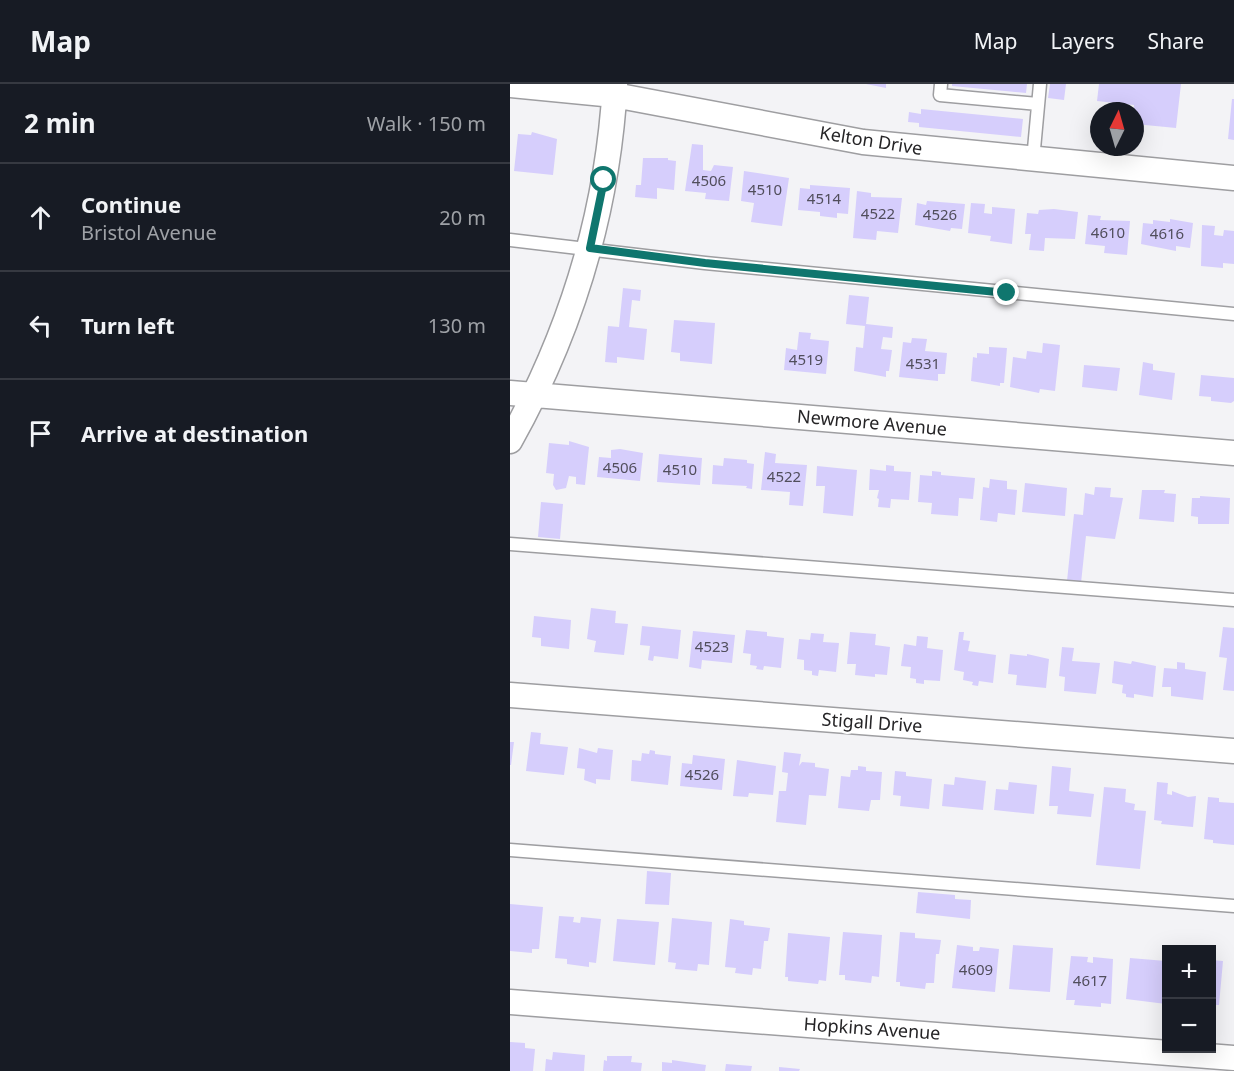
<!DOCTYPE html>
<html lang="en">
<head>
<meta charset="utf-8">
<style>
	body { margin:0; font-family:"Noto Sans",sans-serif; background:#20242c; color:#f1f3f6 }
	.controls { position:absolute; right:18px; bottom:18px; display:grid; overflow:hidden; border-radius:0px; box-shadow:0 6px 24px #0002 }
	.controls button { width:54px; height:54px; display:grid; place-items:center; padding:0; border:0; border-bottom:2px solid #363941; background:#171b24; color:#f1f3f6; font:30px sans-serif }
	.compass { position:absolute; left:580px; top:18px; width:54px; height:54px; border-radius:50%; background:#171b24; box-shadow:0 6px 24px #0002; rotate:5deg }
	.stop { position:absolute; width:18px; height:18px; margin:-14px; border:4px solid #0f766e; border-radius:50%; background:#fff }
	.stop.end { background:#0f766e; border-color:#fff; box-shadow:0 2px 6px #0008 }
	.list { margin:0; padding:0; list-style:none }
	h2 { display:flex; justify-content:space-between; align-items:center; height:78px; margin:0; padding:0 24px; font-size:26px }
	h2 small { font-size:20px; font-weight:400; color:#9ea1a6 }
	.list li { display:grid; grid-template-columns:39px 1fr auto; gap:18px; align-items:center; box-sizing:border-box; height:108px; padding:0 24px; border-top:2px solid #363941 }
	.list b { display:block; font-size:22px; white-space:nowrap }
	.list p { margin:0; font-size:20px; white-space:nowrap; color:#9ea1a6 }
	.list em { font-size:20px; font-style:normal; color:#9ea1a6 }
	.icon { flex:none; width:33px; height:33px; fill:none; stroke:currentColor; stroke-width:2; stroke-linecap:round; stroke-linejoin:round }
	.map { position:relative; flex:none; width:724px; height:987px; overflow:hidden }
	header { display:flex; align-items:center; gap:36px; box-sizing:border-box; height:84px; padding:0 30px; background:#171b24; border-bottom:2px solid #363941 }
	header strong { font-size:28px }
	nav { display:flex; gap:33px; margin-inline-start:auto; font-size:21px }
	main { display:flex }
	aside { flex:1; background:#171b24 }
	.map>svg:first-child { display:block }
	.building { fill:#d6cefc }
	.lines { fill:none; stroke-linecap:round; stroke-linejoin:round }
	.service-casing { stroke:#9e9ea1; stroke-width:15 }
	.minor-casing { stroke:#9e9ea1; stroke-width:27 }
	.service { stroke:#fff; stroke-width:12 }
	.minor { stroke:#fff; stroke-width:24 }
	.route { stroke:#0f766e; stroke-width:8 }
	.labels { text-anchor:middle; stroke-width:4.5; stroke-linejoin:round; paint-order:stroke }
	.number-label { font-size:15px; fill:#514e5c }
	.street-label { font-size:18px; fill:#252426; stroke:#fff }
</style>
</head>
<body>
<header>
<strong>Map</strong>
<nav><a>Map</a><a>Layers</a><a>Share</a></nav>
</header>
<main>
<aside>
<h2>2 min<small>Walk · 150 m</small></h2>
<ul class="list">
<li><svg class="icon" aria-label="ahead" viewBox="0 0 24 24"><path d="M12 20V5M6 11l6-6 6 6"/></svg><div><b>Continue</b><p>Bristol Avenue</p></div><em>20 m</em></li>
<li><svg class="icon" aria-label="left" viewBox="0 0 24 24"><path d="M17 20v-9H6M10 6l-5 5 5 5"/></svg><div><b>Turn left</b></div><em>130 m</em></li>
<li><svg class="icon" aria-label="arrive" viewBox="0 0 24 24"><path d="M6 21V4h12l-3 4 3 4H6"/></svg><div><b>Arrive at destination</b></div></li>
</ul>
</aside>
<div class="map">
<svg width="724" height="987" viewBox="0 0 724 987">
	<rect width="100%" height="100%" fill="#f3f3f6"/>
	<path class="building" d="M 356,0 L 376,0 L 376,4 Z
		M 442,0 L 517,0 L 516,9 L 442,2 Z
		M 540,0 L 556,0 L 554,16 L 538,14 Z
		M 589,0 L 671,0 L 666,44 L 625,40 L 624,21 L 587,17 Z
		M 722,15 L 724,15 L 724,56 L 718,55 Z
		M 411,25 L 513,35 L 511,53 L 409,43 L 409,39 L 398,38 L 399,28 L 411,30 Z
		M 22,48 L 47,55 L 43,91 L 4,87 L 8,50 L 21,51 Z
		M 182,60 L 193,61 L 193,86 L 201,87 L 204,81 L 223,83 L 219,117 L 195,115 L 196,109 L 175,107 Z
		M 133,74 L 158,74 L 158,76 L 166,77 L 164,106 L 147,104 L 147,115 L 125,113 L 126,101 L 131,101 Z
		M 234,87 L 279,94 L 272,142 L 241,138 L 244,119 L 231,117 Z
		M 300,101 L 340,104 L 338,130 L 327,129 L 327,134 L 310,132 L 310,128 L 288,126 L 290,104 L 300,105 Z
		M 347,107 L 361,109 L 361,113 L 392,114 L 388,149 L 367,147 L 366,156 L 343,154 Z
		M 417,117 L 455,120 L 452,145 L 441,144 L 440,147 L 405,141 L 407,119 L 416,121 Z
		M 461,119 L 475,120 L 474,129 L 482,130 L 482,123 L 505,125 L 502,160 L 480,157 L 481,152 L 458,149 Z
		M 544,125 L 568,128 L 565,155 L 535,154 L 534,167 L 519,166 L 521,150 L 515,150 L 517,129 L 528,130 L 529,126 Z
		M 578,131 L 591,132 L 590,136 L 620,137 L 617,171 L 594,169 L 595,162 L 575,160 Z
		M 660,135 L 683,139 L 680,164 L 666,162 L 666,167 L 631,160 L 633,139 L 643,140 L 643,136 L 660,138 Z
		M 692,141 L 705,142 L 704,151 L 713,152 L 714,146 L 724,147 L 724,180 L 713,179 L 713,184 L 691,182 Z
		M 113,204 L 131,206 L 130,217 L 122,216 L 119,243 L 137,245 L 134,276 L 107,273 L 107,279 L 95,278 L 98,242 L 109,243 Z
		M 339,211 L 359,213 L 356,240 L 383,243 L 382,254 L 373,253 L 371,265 L 382,266 L 379,287 L 376,287 L 376,293 L 344,287 L 346,263 L 353,264 L 355,242 L 336,240 Z
		M 164,236 L 205,239 L 202,280 L 170,277 L 170,269 L 161,268 Z
		M 289,248 L 301,249 L 300,255 L 319,257 L 316,290 L 274,286 L 276,264 L 287,266 Z
		M 402,254 L 417,255 L 415,267 L 437,269 L 435,290 L 428,290 L 428,297 L 389,293 L 393,258 L 401,259 Z
		M 533,259 L 550,261 L 545,307 L 530,305 L 529,309 L 500,303 L 503,273 L 516,275 L 517,267 L 532,269 Z
		M 479,263 L 497,264 L 494,299 L 490,299 L 490,302 L 461,297 L 463,273 L 467,274 L 467,269 L 479,270 Z
		M 633,278 L 643,280 L 643,286 L 665,289 L 662,316 L 629,311 Z
		M 574,281 L 610,284 L 607,307 L 572,303 Z
		M 691,291 L 724,294 L 724,317 L 721,319 L 701,317 L 701,313 L 689,312 Z
		M 59,357 L 79,363 L 75,401 L 66,400 L 66,393 L 59,392 L 56,404 L 46,406 L 43,401 L 44,390 L 36,389 L 39,359 L 59,361 Z
		M 110,365 L 133,369 L 130,397 L 87,393 L 89,373 L 101,374 L 101,366 Z
		M 255,368 L 266,370 L 265,379 L 297,381 L 293,422 L 279,421 L 280,408 L 251,406 Z
		M 149,370 L 192,374 L 190,401 L 147,398 Z
		M 214,374 L 237,376 L 237,379 L 244,380 L 242,405 L 236,404 L 237,402 L 202,400 L 203,381 L 213,382 Z
		M 376,381 L 384,382 L 384,387 L 401,388 L 399,416 L 381,415 L 380,424 L 368,423 L 369,415 L 367,414 L 369,406 L 359,406 L 360,385 L 376,387 Z
		M 307,382 L 347,386 L 343,432 L 313,429 L 315,402 L 306,402 Z
		M 422,387 L 431,388 L 431,391 L 465,394 L 463,415 L 449,414 L 448,432 L 421,430 L 422,419 L 408,418 L 410,391 L 422,392 Z
		M 480,395 L 497,397 L 497,405 L 507,406 L 505,431 L 488,429 L 487,438 L 470,436 L 473,403 L 479,404 Z
		M 515,399 L 557,404 L 555,432 L 512,428 Z
		M 585,403 L 601,404 L 600,413 L 613,414 L 605,455 L 576,452 L 571,499 L 557,497 L 564,430 L 573,431 L 575,409 L 584,411 Z
		M 632,406 L 655,406 L 654,409 L 666,410 L 664,438 L 629,435 Z
		M 690,412 L 720,414 L 719,440 L 688,440 L 688,433 L 681,432 L 682,414 L 690,414 Z
		M 31,418 L 53,420 L 50,455 L 28,453 Z
		M 81,524 L 106,527 L 105,539 L 118,540 L 114,571 L 84,568 L 86,557 L 77,555 Z
		M 24,532 L 61,536 L 59,565 L 31,562 L 31,554 L 22,553 Z
		M 132,542 L 171,546 L 168,575 L 144,572 L 143,577 L 138,576 L 140,562 L 130,561 Z
		M 713,543 L 724,544 L 724,607 L 713,606 L 717,574 L 709,573 Z
		M 236,546 L 257,548 L 257,552 L 274,554 L 271,584 L 254,582 L 253,586 L 246,585 L 247,582 L 240,581 L 241,570 L 233,569 Z
		M 183,547 L 225,551 L 222,579 L 192,576 L 191,585 L 179,583 Z
		M 340,548 L 366,550 L 365,561 L 380,563 L 377,591 L 365,590 L 365,593 L 345,591 L 346,580 L 337,580 Z
		M 449,548 L 454,548 L 453,556 L 460,557 L 458,567 L 486,571 L 483,599 L 469,597 L 468,602 L 462,601 L 463,598 L 453,596 L 454,588 L 444,586 Z
		M 301,549 L 314,550 L 313,558 L 329,559 L 326,588 L 309,586 L 308,592 L 302,591 L 302,587 L 294,586 L 294,576 L 287,575 L 289,555 L 300,556 Z
		M 407,552 L 418,553 L 417,564 L 433,566 L 430,597 L 414,596 L 414,600 L 406,599 L 406,595 L 400,594 L 401,583 L 391,582 L 394,560 L 406,562 Z
		M 552,563 L 564,564 L 562,577 L 590,579 L 586,610 L 554,607 L 555,593 L 549,592 Z
		M 500,570 L 517,572 L 517,570 L 539,575 L 536,604 L 506,601 L 507,591 L 498,590 Z
		M 604,577 L 621,580 L 622,577 L 646,582 L 643,613 L 624,610 L 624,614 L 616,613 L 616,610 L 612,609 L 613,601 L 602,599 Z
		M 667,578 L 675,579 L 675,585 L 696,588 L 693,616 L 661,612 L 661,603 L 652,603 L 654,584 L 667,585 Z
		M 21,648 L 31,649 L 30,660 L 58,663 L 54,691 L 16,687 Z
		M 0,658 L 4,658 L 1,681 L 0,681 Z
		M 69,664 L 87,669 L 88,664 L 103,666 L 100,696 L 86,695 L 86,700 L 74,696 L 75,685 L 67,684 Z
		M 140,666 L 145,667 L 145,670 L 161,672 L 158,701 L 121,697 L 122,676 L 131,677 L 132,669 L 139,670 Z
		M 274,668 L 291,670 L 289,682 L 292,678 L 305,679 L 305,683 L 319,685 L 316,712 L 299,711 L 296,741 L 266,738 L 269,707 L 276,707 L 278,689 L 272,688 Z
		M 183,671 L 215,675 L 212,706 L 170,702 L 172,679 L 182,680 Z
		M 227,676 L 266,682 L 263,711 L 239,709 L 238,713 L 223,712 Z
		M 348,682 L 356,683 L 356,687 L 372,688 L 370,716 L 361,716 L 359,727 L 328,724 L 331,692 L 340,693 L 341,686 L 348,686 Z
		M 542,682 L 561,684 L 559,707 L 584,710 L 581,733 L 547,730 L 548,722 L 539,722 Z
		M 385,687 L 396,688 L 396,692 L 422,695 L 419,725 L 390,722 L 391,712 L 383,711 Z
		M 445,693 L 476,697 L 473,726 L 432,722 L 434,700 L 444,701 Z
		M 499,698 L 527,701 L 524,730 L 484,726 L 486,705 L 498,706 Z
		M 647,698 L 658,699 L 657,710 L 662,711 L 662,707 L 678,713 L 686,712 L 683,743 L 651,740 L 652,737 L 644,736 Z
		M 594,703 L 616,705 L 615,718 L 625,720 L 624,726 L 636,727 L 630,785 L 586,781 Z
		M 698,713 L 709,714 L 709,718 L 724,719 L 724,761 L 703,759 L 703,756 L 694,755 Z
		M 137,787 L 161,789 L 159,821 L 135,820 Z
		M 408,808 L 445,811 L 445,815 L 461,816 L 460,835 L 406,829 Z
		M 0,820 L 33,823 L 29,865 L 22,865 L 22,869 L 0,867 Z
		M 49,832 L 64,833 L 63,838 L 70,839 L 71,833 L 91,835 L 86,879 L 79,878 L 79,883 L 57,880 L 57,875 L 45,874 Z
		M 162,834 L 202,838 L 199,881 L 188,880 L 187,887 L 165,885 L 166,879 L 158,878 Z
		M 107,835 L 149,838 L 145,881 L 103,877 Z
		M 220,835 L 234,837 L 234,841 L 260,844 L 258,857 L 254,857 L 251,885 L 243,884 L 242,891 L 225,889 L 226,884 L 215,883 Z
		M 333,848 L 372,851 L 369,893 L 362,892 L 361,899 L 335,896 L 335,891 L 329,891 Z
		M 390,848 L 405,849 L 405,854 L 431,856 L 429,870 L 426,870 L 424,899 L 416,899 L 415,905 L 390,902 L 390,898 L 386,898 Z
		M 278,849 L 320,853 L 316,897 L 309,896 L 308,900 L 278,897 L 278,893 L 275,893 Z
		M 447,861 L 463,863 L 463,867 L 469,867 L 470,863 L 489,865 L 485,908 L 442,904 Z
		M 503,861 L 543,864 L 540,908 L 499,905 Z
		M 561,872 L 578,873 L 577,878 L 583,879 L 583,873 L 603,875 L 601,920 L 591,919 L 591,923 L 564,921 L 565,916 L 556,916 Z
		M 620,874 L 656,877 L 656,920 L 616,915 Z
		M 702,876 L 713,877 L 709,921 L 702,921 Z
		M 0,958 L 15,959 L 15,964 L 25,965 L 23,987 L 0,987 Z
		M 43,968 L 75,971 L 74,987 L 35,987 L 36,975 L 42,976 Z
		M 97,972 L 122,972 L 121,978 L 132,979 L 131,987 L 93,987 L 94,976 L 97,977 Z
		M 162,976 L 196,981 L 195,987 L 152,987 L 152,978 L 162,979 Z
		M 216,980 L 242,982 L 241,987 L 215,987 Z
		M 269,983 L 290,985 L 289,987 L 269,987 Z"/>
	<g class="lines">
		<g class="service-casing">
			<path id="service" d="M 431,0 L 430,11 L 528,20
				M 523,76 L 530,0
				M 0,156 L 195,179 L 724,230
				M 0,460 L 724,516
				M 0,766 L 724,822"/>
		</g>
		<g class="minor-casing">
			<path id="minor" d="M 0,1 L 104,11 L 353,58 L 724,94
				M 0,309 L 724,369
				M 0,357 C 62,246 98,127 105,0
				M 0,611 L 724,667
				M 0,918 L 724,974"/>
		</g>
		<use href="#service" class="service"/>
		<use href="#minor" class="minor"/>
	</g>
	<g class="lines">
		<path class="route" d="M 94,96 L 80,164 L 195,179 L 497,209"/>
	</g>
	<g class="labels">
		<g class="number-label">
			<text x="199" y="102">4506</text>
			<text x="255" y="111">4510</text>
			<text x="314" y="120">4514</text>
			<text x="368" y="135">4522</text>
			<text x="430" y="136">4526</text>
			<text x="598" y="154">4610</text>
			<text x="657" y="155">4616</text>
			<text x="296" y="281">4519</text>
			<text x="413" y="285">4531</text>
			<text x="110" y="389">4506</text>
			<text x="170" y="391">4510</text>
			<text x="274" y="398">4522</text>
			<text x="202" y="568">4523</text>
			<text x="192" y="696">4526</text>
			<text x="466" y="891">4609</text>
			<text x="580" y="902">4617</text>
		</g>
		<g class="street-label">
			<text transform="translate(361 57) rotate(9)" y="6">Kelton Drive</text>
			<text transform="translate(362 339) rotate(5)" y="6">Newmore Avenue</text>
			<text transform="translate(362 639) rotate(4)" y="6">Stigall Drive</text>
			<text transform="translate(362 945) rotate(4)" y="6">Hopkins Avenue</text>
		</g>
	</g>
</svg>
<div class="controls">
<button>+</button>
<button>−</button>
</div>
<svg class="compass" viewBox="-18 -18 36 36"><path d="M0-13l5 13h-10z" fill="#e53935"/><path d="M0 13l5-13h-10z" fill="#9ea1a6"/></svg>
<div class="stop" style="left:94px;top:96px"></div>
<div class="stop end" style="left:497px;top:209px"></div>
</div>
</main>
</body>
</html>
